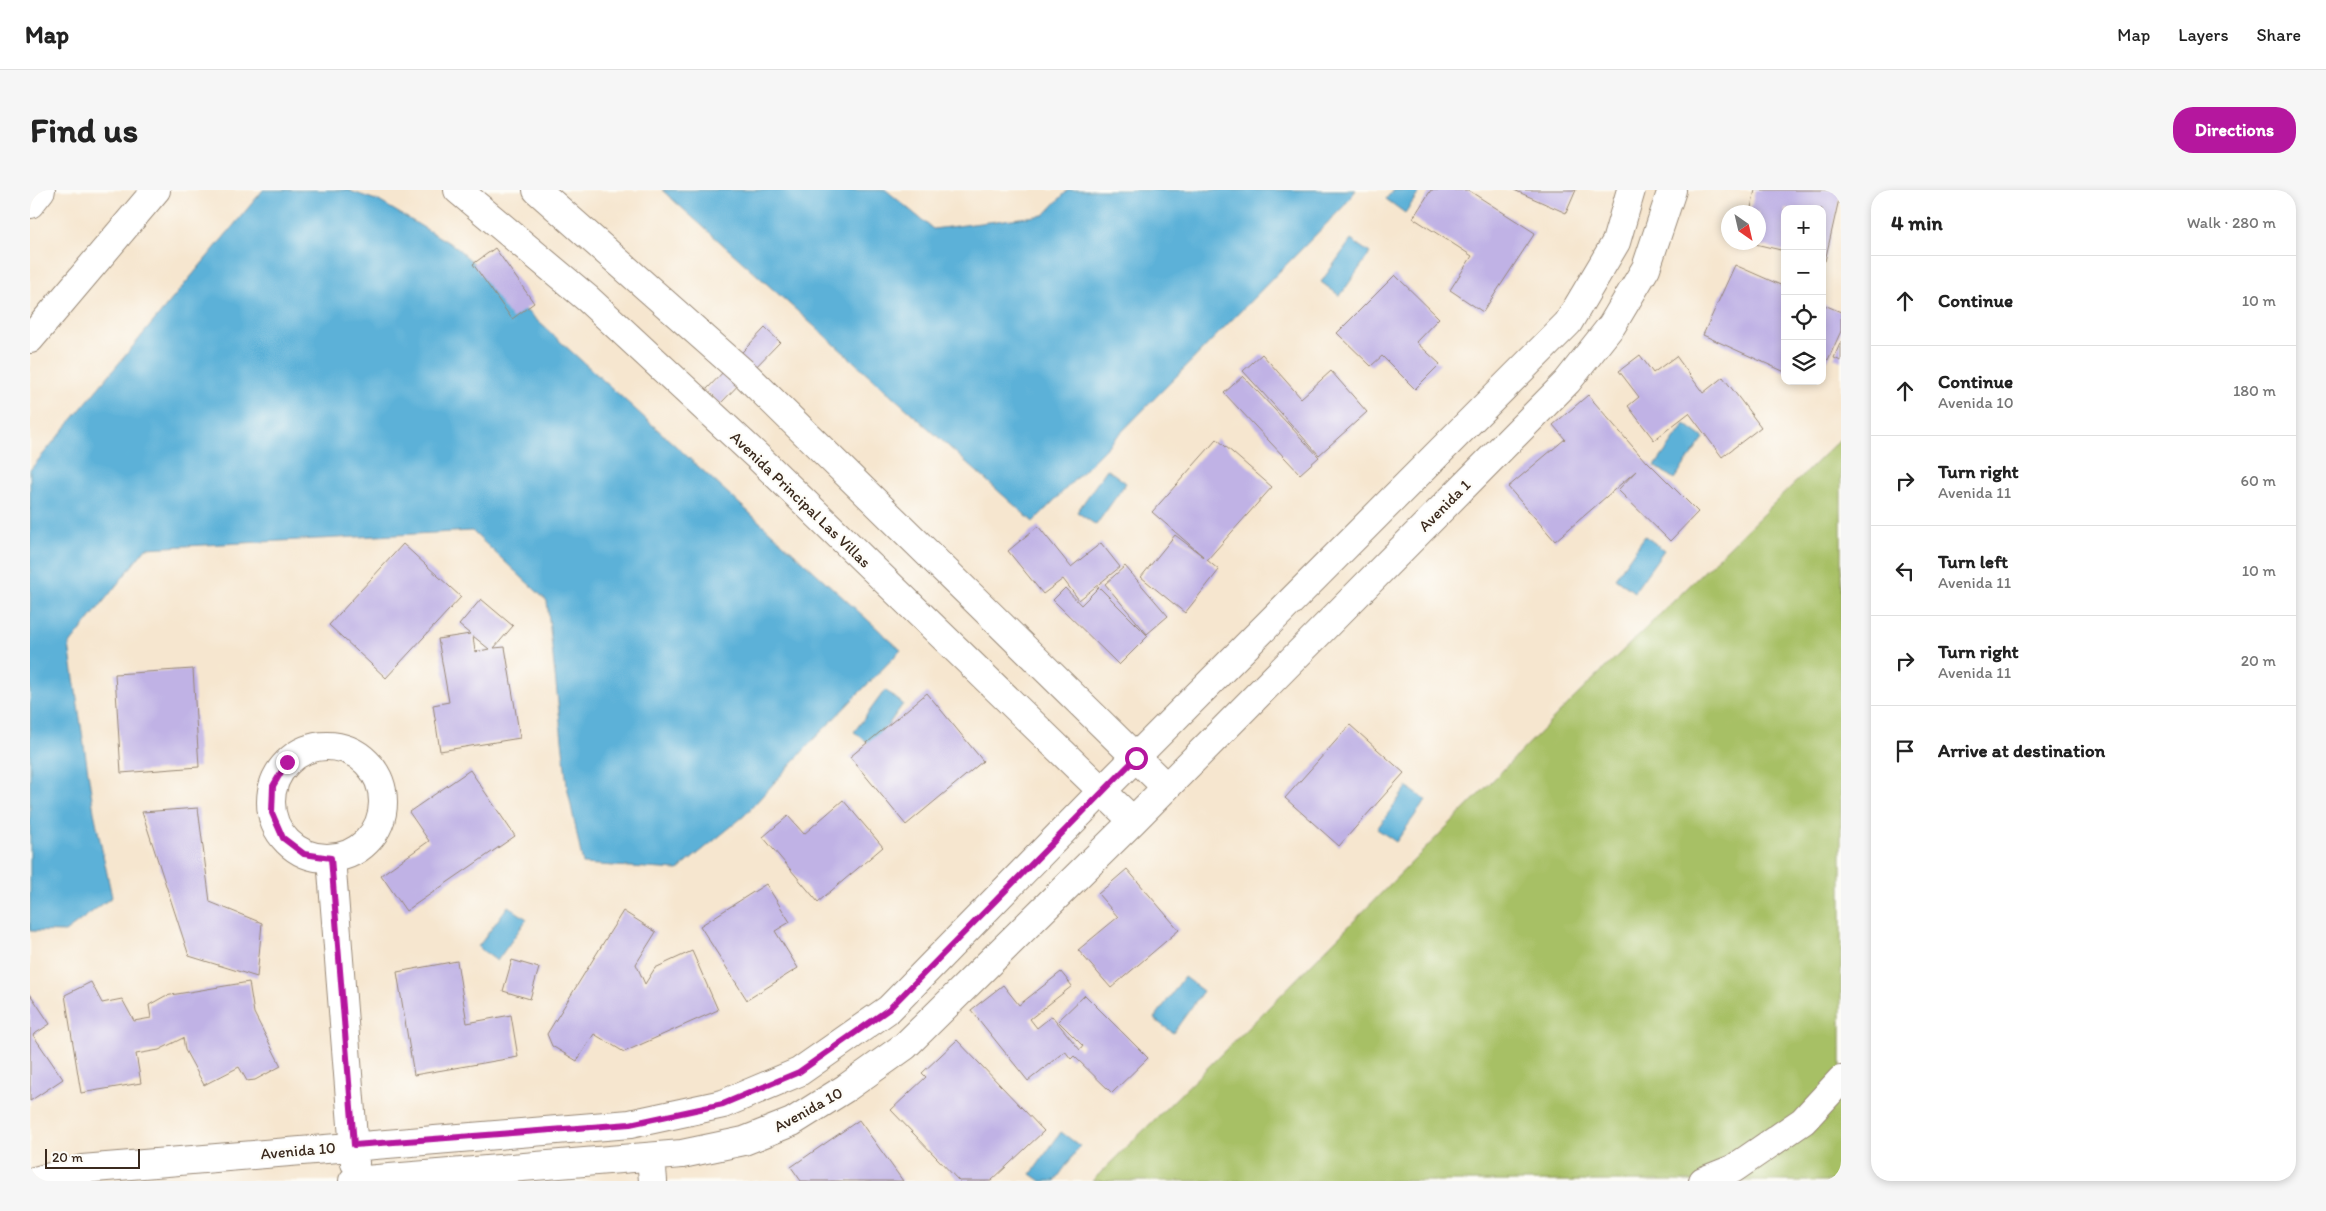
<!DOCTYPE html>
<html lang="en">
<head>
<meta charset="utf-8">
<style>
	body { margin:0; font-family:Itim,sans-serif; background:#f6f6f6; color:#222 }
	.controls { position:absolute; right:15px; top:15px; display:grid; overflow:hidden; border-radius:10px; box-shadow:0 2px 8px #0003 }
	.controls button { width:45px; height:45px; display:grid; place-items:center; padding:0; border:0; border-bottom:1px solid #e0e0e0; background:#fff; color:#222; font:25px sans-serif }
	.compass { position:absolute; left:1691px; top:15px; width:45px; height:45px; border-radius:50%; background:#fff; box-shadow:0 2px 8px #0003; rotate:146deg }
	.scale { position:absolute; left:15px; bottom:12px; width:95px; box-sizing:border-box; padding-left:5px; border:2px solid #3b2a1e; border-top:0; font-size:14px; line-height:18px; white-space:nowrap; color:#3b2a1e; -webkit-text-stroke:4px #fdfcf7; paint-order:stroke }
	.stop { position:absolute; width:15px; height:15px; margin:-11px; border:4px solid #b5179e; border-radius:50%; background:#fff }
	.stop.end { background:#b5179e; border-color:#fff; box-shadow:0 1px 5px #0008 }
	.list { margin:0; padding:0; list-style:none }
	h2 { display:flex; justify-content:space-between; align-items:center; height:65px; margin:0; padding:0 20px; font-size:21px }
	h2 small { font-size:16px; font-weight:400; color:#767676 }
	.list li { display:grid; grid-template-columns:32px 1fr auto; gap:15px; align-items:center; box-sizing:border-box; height:90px; padding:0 20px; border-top:1px solid #e0e0e0 }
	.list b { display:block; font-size:19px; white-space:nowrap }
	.list p { margin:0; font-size:16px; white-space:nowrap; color:#767676 }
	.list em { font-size:16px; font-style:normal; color:#767676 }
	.icon { flex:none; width:28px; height:28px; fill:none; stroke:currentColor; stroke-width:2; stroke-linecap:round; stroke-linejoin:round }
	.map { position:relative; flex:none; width:1811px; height:991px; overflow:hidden; border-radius:20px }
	header { display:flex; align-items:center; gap:30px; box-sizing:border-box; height:70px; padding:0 25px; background:#fff; border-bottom:1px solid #e0e0e0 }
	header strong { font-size:24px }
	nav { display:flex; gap:28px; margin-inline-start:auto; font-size:18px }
	.intro { display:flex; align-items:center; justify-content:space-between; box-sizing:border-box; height:120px; padding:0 30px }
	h1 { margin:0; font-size:35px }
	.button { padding:12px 22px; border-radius:20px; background:#b5179e; color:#fff; font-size:18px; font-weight:700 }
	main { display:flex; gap:30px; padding:0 30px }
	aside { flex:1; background:#fff; border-radius:20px; box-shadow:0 2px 8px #0003 }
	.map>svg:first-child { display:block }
	.green { fill:#a7c065; stroke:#717542 }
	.water { fill:#5bb1d8; stroke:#4b6e7b }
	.building { fill:#c0b2e5; fill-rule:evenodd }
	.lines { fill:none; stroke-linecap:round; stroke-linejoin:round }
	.minor-casing { stroke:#988876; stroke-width:30 }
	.major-casing { stroke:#988876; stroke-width:30 }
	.minor { stroke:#fff; stroke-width:28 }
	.major { stroke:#fff; stroke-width:28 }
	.route { stroke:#b5179e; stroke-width:6 }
	.labels { text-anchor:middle; stroke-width:4.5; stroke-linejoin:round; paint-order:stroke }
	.street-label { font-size:16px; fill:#3b2a1e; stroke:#fdfcf7 }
</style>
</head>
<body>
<header>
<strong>Map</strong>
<nav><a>Map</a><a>Layers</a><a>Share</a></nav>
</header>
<div class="intro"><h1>Find us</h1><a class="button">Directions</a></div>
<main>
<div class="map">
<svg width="1811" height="991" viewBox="0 0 1811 991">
	<rect width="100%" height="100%" fill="#fdfcf7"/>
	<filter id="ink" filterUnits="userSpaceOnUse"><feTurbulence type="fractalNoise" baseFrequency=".02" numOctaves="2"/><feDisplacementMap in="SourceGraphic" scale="10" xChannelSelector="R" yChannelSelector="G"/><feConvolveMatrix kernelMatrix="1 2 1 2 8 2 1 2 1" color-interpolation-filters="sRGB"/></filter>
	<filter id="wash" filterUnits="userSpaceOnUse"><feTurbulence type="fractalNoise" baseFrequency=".0096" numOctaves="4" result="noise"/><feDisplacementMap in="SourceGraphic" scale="20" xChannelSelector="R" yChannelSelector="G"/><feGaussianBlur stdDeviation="1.12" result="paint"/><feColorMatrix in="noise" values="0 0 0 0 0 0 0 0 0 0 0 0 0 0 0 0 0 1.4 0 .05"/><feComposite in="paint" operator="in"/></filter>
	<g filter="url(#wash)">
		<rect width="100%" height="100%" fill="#f6e6cf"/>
		<path class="green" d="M 1811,248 L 1811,991 L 1062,991 L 1236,820 L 1540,512 Z"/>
		<path class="water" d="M 233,0 L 317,0 L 349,11 L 426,57 L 871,460 L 783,550 L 714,626 L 648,680 L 553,674 L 537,596 L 517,411 L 442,341 L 116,358 L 39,455 L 64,622 L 82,707 L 35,742 L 0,741 L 0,280 Z
			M 632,0 L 856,0 L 903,39 L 1014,25 L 1038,0 L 1326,0 L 1314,16 L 1003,332 Z
			M 1363,0 L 1391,0 L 1375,23 L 1356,9 Z
			M 1321,50 L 1340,63 L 1310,106 L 1291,92 Z
			M 1655,234 L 1674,248 L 1644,289 L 1625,276 Z
			M 1077,279 L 1096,293 L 1066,335 L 1047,322 Z
			M 1615,346 L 1634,360 L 1604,402 L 1585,388 Z
			M 855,500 L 873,514 L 843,556 L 824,542 Z
			M 1377,597 L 1396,610 L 1366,652 L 1347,639 Z
			M 478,716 L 497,729 L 467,771 L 448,757 Z
			M 1154,787 L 1173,801 L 1143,843 L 1124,829 Z
			M 1031,942 L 1050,956 L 1025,991 L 1011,991 L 1001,984 Z"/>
		<g id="blocks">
			<path class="building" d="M 1401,0 L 1438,0 L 1505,43 L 1453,122 L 1420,100 L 1442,66 L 1383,28 Z
				M 1484,0 L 1546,0 L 1536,23 Z
				M 1725,0 L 1811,0 L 1795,71 L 1792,71 L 1792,19 L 1755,19 L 1755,61 L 1721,53 L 1728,52 L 1728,22 L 1720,22 Z
				M 465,58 L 504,113 L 482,129 L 443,74 Z
				M 1705,75 L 1755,97 L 1755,182 L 1673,145 Z
				M 1365,85 L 1409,128 L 1386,152 L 1410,174 L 1385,199 L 1352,166 L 1341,176 L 1307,143 Z
				M 1792,114 L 1811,122 L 1811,141 L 1798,170 L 1792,167 Z
				M 735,138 L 750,152 L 690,214 L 676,200 Z
				M 1811,151 L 1811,171 L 1804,168 Z
				M 1232,164 L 1271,208 L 1301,181 L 1337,222 L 1289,265 L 1213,181 Z
				M 1610,165 L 1623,183 L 1646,166 L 1673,203 L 1693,187 L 1731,237 L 1692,267 L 1659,223 L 1624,250 L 1598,216 L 1609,207 L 1589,181 Z
				M 1213,186 L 1289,267 L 1270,284 L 1194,203 Z
				M 1558,205 L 1616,272 L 1617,271 L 1668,322 L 1640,351 L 1588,300 L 1606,281 L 1525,351 L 1478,297 L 1535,249 L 1523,235 Z
				M 1187,249 L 1242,297 L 1177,370 L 1189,380 L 1155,423 L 1111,387 L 1145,345 L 1174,367 L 1122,322 Z
				M 1008,336 L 1041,377 L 1071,353 L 1090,377 L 1049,410 L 1033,389 L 1013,404 L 978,361 Z
				M 373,354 L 431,407 L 356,488 L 299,435 Z
				M 1095,376 L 1138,426 L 1117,444 L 1075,394 Z
				M 1069,397 L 1118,446 L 1089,475 L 1023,410 L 1035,398 L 1051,415 Z
				M 451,409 L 483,436 L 464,458 L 475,457 L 490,548 L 410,561 L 403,515 L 419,512 L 408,449 L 440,444 L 429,435 ZM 443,446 L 459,459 L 445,462 Z
				M 163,479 L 169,577 L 91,583 L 85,484 Z
				M 897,503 L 953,571 L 876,635 L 820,567 Z
				M 1320,535 L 1374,583 L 1309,656 L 1255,608 Z
				M 440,580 L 485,646 L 376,721 L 351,685 L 399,651 L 379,622 Z
				M 813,610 L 853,657 L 788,712 L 733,647 L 758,626 L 774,644 Z
				M 168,618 L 180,712 L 232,733 L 227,787 L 159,766 L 112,622 Z
				M 1097,679 L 1149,740 L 1081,798 L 1048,760 L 1088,727 L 1068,704 Z
				M 736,694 L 760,732 L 745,741 L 768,778 L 717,810 L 670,736 Z
				M 593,721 L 626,742 L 606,774 L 615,794 L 625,778 L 662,761 L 688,820 L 594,862 L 564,844 L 547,871 L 522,856 L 517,844 Z
				M 482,770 L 509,778 L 500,809 L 473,801 Z
				M 427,771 L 437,833 L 481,825 L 488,867 L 384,885 L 367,782 Z
				M 1031,782 L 1042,796 L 1000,829 L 1007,838 L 1022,826 L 1050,860 L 1053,856 L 1028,831 L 1055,805 L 1118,868 L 1082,903 L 1044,866 L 1041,869 L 1035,861 L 998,891 L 941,820 L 973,795 L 989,815 Z
				M 61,792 L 72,813 L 92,809 L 104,831 L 121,828 L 119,815 L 135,806 L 219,792 L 224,823 L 251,876 L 225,890 L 217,891 L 209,877 L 174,895 L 155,860 L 153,848 L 129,860 L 106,864 L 111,893 L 51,903 L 35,805 Z
				M 0,804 L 20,834 L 3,845 L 33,889 L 0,911 Z
				M 927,850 L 1014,941 L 961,991 L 929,991 L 861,920 L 896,887 L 892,883 Z
				M 829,930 L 873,991 L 771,991 L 761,977 Z"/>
		</g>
	</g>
	<g filter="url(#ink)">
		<use href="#blocks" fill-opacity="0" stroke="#988876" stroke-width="1"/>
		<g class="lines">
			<g class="minor-casing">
				<path id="minor" d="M 428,0 L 558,109 L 729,268 L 1103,631
					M 507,0 L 717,186 L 1136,597
					M241 612a56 56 0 1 1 112 0a56 56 0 1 1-112 0Z
					M 301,668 L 325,973
					M 621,967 L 623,991
					M 4,991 L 52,979 L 600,934 L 693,914 L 769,882 L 859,819 L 1072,601 L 1538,133 L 1586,52 L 1601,0
					M 323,991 L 652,964 L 714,951 L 762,932 L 816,898 L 875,856 L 1103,631 L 1537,192 L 1582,135 L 1616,78 L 1642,0
					M 1673,991 L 1703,979 L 1773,931 L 1811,890"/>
			</g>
			<g class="major-casing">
				<path id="major" d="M 0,14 L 11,0
					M 0,149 L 126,0"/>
			</g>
			<use href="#minor" class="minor"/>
			<use href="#major" class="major"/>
		</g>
	</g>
	<g class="lines" filter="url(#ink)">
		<path class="route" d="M 257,572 L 243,596 L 242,623 L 253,648 L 274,664 L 301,668 L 324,955 L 600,934 L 693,914 L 769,882 L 859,819 L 1106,568"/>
	</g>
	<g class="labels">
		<g class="street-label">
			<text transform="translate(771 309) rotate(44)" y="6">Avenida Principal Las Villas</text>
			<text transform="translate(1414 315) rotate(-45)" y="6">Avenida 1</text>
			<text transform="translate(778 919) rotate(-29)" y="6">Avenida 10</text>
			<text transform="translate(268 960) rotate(-5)" y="6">Avenida 10</text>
		</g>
	</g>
</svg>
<div class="controls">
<button>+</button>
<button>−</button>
<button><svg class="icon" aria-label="locate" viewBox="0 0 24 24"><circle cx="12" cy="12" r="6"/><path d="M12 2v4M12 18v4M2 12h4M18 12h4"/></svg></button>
<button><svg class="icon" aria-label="layers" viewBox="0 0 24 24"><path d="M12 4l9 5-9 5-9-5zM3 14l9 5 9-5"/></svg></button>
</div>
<svg class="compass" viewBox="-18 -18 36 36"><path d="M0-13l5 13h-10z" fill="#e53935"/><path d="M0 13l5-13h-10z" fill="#767676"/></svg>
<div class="scale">20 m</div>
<div class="stop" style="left:1106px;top:568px"></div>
<div class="stop end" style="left:257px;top:572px"></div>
</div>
<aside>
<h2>4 min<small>Walk · 280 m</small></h2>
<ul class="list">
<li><svg class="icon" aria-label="ahead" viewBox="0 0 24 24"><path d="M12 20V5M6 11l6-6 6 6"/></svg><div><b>Continue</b></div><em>10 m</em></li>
<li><svg class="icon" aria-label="ahead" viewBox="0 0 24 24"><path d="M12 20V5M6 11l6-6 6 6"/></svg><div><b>Continue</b><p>Avenida 10</p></div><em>180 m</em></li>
<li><svg class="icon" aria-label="right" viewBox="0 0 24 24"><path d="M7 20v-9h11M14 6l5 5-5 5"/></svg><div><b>Turn right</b><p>Avenida 11</p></div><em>60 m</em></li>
<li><svg class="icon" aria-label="left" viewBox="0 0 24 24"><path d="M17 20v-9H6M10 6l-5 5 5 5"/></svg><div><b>Turn left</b><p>Avenida 11</p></div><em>10 m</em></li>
<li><svg class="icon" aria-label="right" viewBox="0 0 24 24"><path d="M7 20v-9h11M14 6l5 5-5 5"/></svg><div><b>Turn right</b><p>Avenida 11</p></div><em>20 m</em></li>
<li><svg class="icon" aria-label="arrive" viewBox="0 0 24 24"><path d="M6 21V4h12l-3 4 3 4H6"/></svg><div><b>Arrive at destination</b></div></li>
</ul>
</aside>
</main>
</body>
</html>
